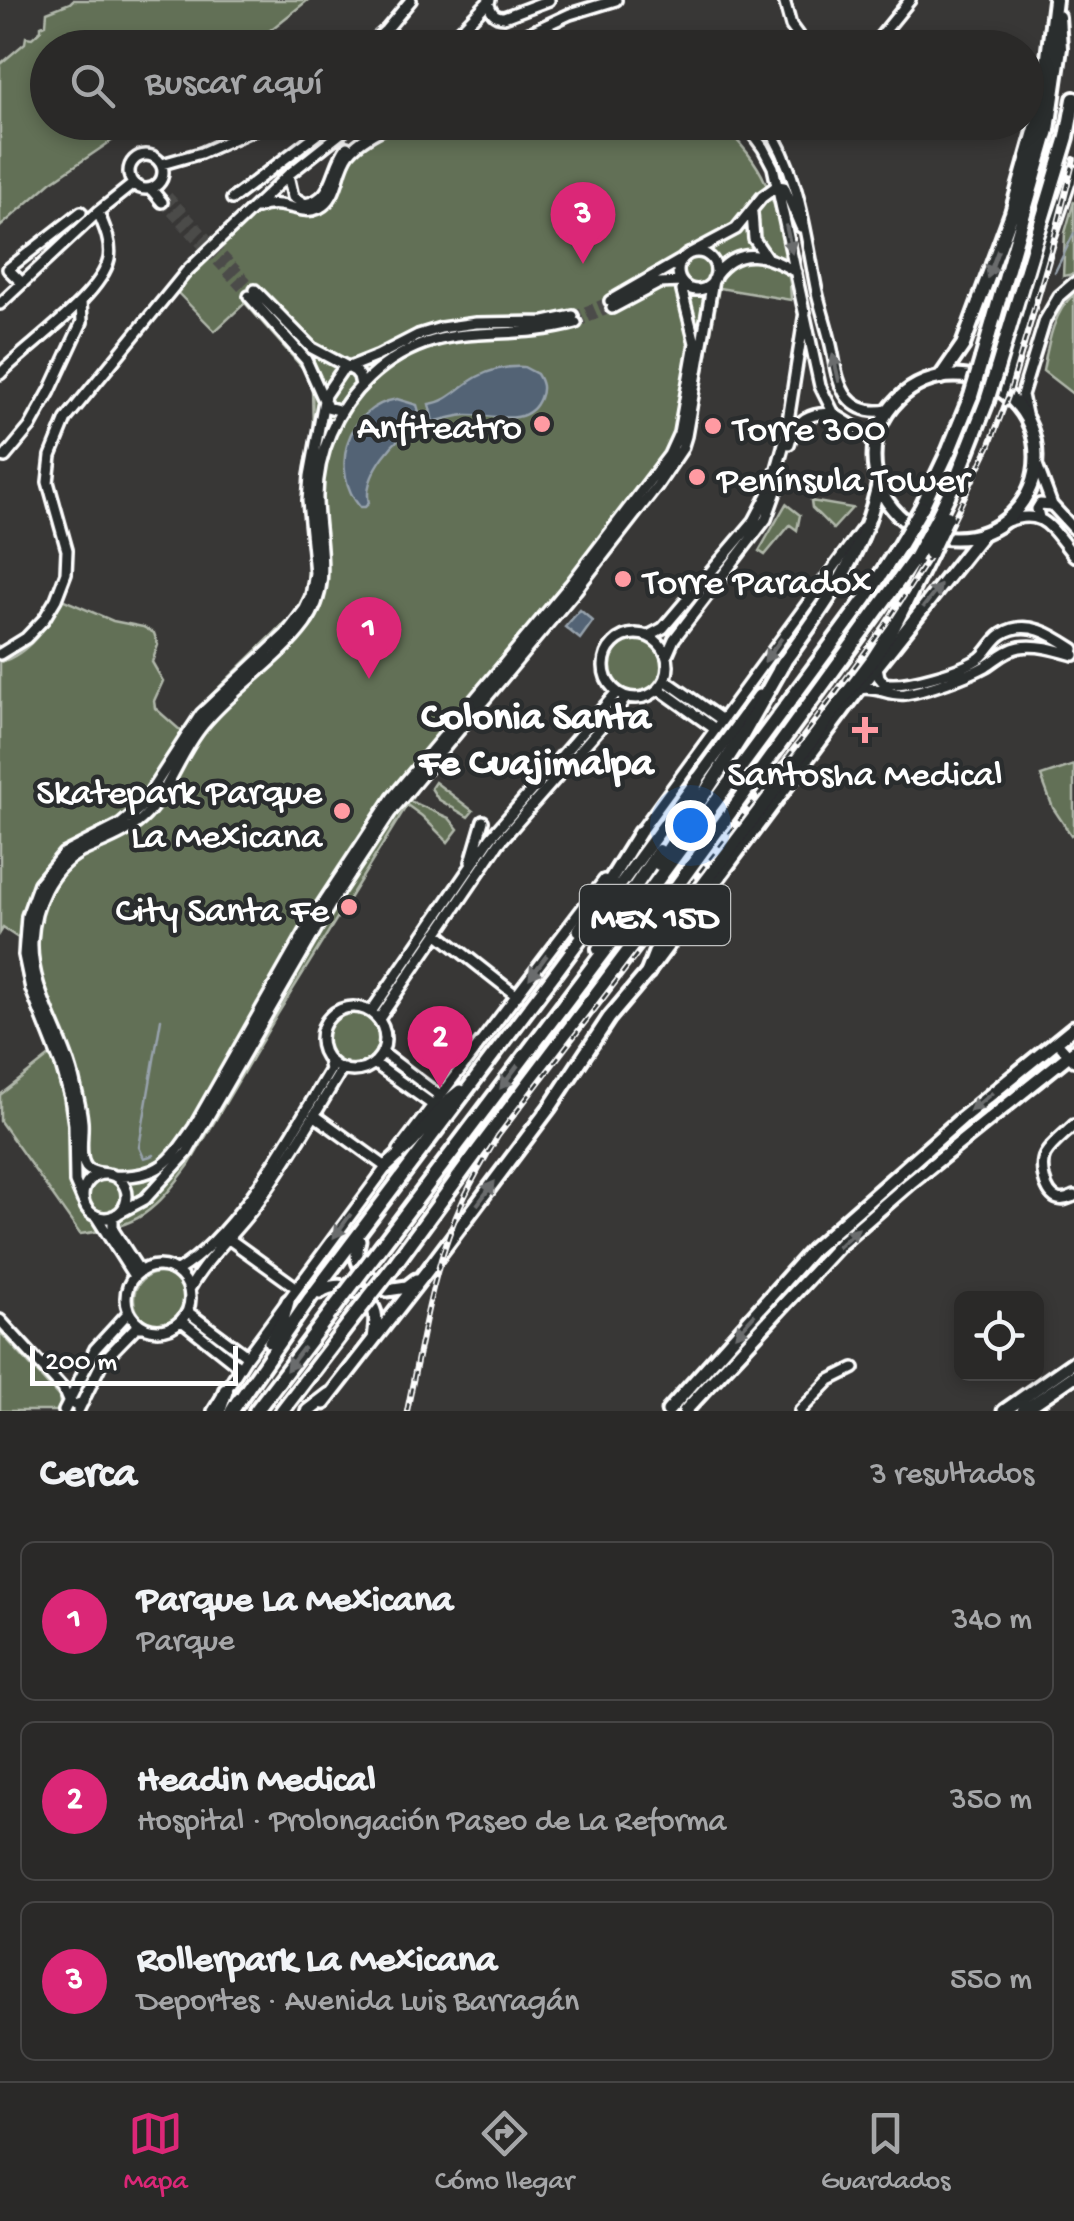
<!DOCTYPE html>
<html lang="es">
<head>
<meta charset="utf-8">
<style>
	body { margin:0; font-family:"Gochi Hand",sans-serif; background:#363534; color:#f1f3f6 }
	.controls { position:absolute; right:30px; bottom:30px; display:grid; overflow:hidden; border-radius:15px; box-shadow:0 5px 15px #0003 }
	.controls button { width:90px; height:90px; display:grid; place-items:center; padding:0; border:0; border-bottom:2px solid #464545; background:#2a2928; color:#f1f3f6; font:50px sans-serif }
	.scale { position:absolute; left:30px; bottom:25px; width:208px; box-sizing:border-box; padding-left:10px; border:5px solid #fff; border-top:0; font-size:28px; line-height:35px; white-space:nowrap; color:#fff; -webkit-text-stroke:8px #2a2d2e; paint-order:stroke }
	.you { position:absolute; left:690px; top:825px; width:35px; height:35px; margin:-25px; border:8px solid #fff; border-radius:50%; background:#1a73e8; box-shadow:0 0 0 15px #1a73e833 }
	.badge { display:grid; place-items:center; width:65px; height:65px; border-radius:50%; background:#db2777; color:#fff; font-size:32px; font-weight:700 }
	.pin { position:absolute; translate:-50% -82px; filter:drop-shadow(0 2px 5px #0008) }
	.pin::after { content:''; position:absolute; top:52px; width:35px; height:30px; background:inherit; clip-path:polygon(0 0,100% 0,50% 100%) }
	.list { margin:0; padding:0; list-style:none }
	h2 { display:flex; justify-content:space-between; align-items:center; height:130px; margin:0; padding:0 40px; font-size:42px }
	h2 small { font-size:32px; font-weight:400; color:#a5a6a8 }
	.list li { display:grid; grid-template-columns:65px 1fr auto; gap:30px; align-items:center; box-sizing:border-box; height:160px; margin:0 20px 20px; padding:0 20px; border:2px solid #464545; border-radius:15px }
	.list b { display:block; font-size:38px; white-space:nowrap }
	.list p { margin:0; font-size:32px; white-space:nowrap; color:#a5a6a8 }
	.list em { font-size:32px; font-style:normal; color:#a5a6a8 }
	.icon { flex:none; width:55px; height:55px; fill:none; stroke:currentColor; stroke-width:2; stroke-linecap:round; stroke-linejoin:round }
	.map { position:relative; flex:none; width:1074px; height:1411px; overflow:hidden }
	.search { position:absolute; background:#2a2928; box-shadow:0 5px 15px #0003; left:30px; right:30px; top:30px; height:110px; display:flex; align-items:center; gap:25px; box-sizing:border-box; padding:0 35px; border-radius:55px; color:#a5a6a8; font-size:38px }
	.sheet { height:670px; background:#2a2928 }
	nav { display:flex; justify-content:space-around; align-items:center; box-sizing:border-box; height:140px; border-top:2px solid #464545; background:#2a2928; font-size:28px; color:#a5a6a8 }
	nav a { display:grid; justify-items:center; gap:5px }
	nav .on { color:#db2777 }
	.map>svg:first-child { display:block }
	.green { fill:#626f56; stroke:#b0b7aa; stroke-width:2.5 }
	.water { fill:#526475; stroke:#97a2ac; stroke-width:2.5 }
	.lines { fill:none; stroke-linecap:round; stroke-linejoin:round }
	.stream { stroke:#97a2ac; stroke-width:2.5 }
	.minor-tunnel { stroke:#4c4b4a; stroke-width:9; stroke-dasharray:9 4.5; stroke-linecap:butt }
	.minor-casing { stroke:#fff; stroke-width:16 }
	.major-casing { stroke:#fff; stroke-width:19 }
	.highway-casing { stroke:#fff; stroke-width:20 }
	.minor { stroke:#2a2d2e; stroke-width:9 }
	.major { stroke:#2a2d2e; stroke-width:11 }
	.highway { stroke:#2a2d2e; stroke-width:12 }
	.rail-casing { stroke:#fff; stroke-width:6 }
	.rail { stroke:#2a2d2e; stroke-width:2.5; stroke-dasharray:8; stroke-linecap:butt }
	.highway-bridge-casing { stroke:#fff; stroke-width:20; stroke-linecap:butt }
	.highway-bridge { stroke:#2a2d2e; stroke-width:12 }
	.oneway { fill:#6a6c6d }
	.poi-dot { fill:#ff9aa2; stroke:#2a2d2e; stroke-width:4 }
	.labels { text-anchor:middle; stroke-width:9; stroke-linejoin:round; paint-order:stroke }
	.shield { fill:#2a2d2e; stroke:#bfc0c0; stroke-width:2.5 }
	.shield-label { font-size:35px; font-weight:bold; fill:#fff }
	.poi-label { font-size:38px; fill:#fff; stroke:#2a2d2e; text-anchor:end }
	.neighbourhood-label { font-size:40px; font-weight:bold; fill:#fff; stroke:#2a2d2e }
</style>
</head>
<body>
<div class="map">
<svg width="1074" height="1411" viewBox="0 0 1074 1411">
	<rect width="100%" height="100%" fill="#383736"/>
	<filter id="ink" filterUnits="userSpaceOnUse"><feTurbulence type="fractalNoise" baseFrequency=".01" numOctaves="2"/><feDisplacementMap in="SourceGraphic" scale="20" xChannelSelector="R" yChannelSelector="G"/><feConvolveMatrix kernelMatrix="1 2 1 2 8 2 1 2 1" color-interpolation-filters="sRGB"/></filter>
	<g filter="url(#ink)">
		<path class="green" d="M 73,0 L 308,0 L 249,47 L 48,48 L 48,122 L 138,123 L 51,182 L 0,227 L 0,64 L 25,43 L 26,37 L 32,38 L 41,30 L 41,26 L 46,24 L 47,12 L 70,3 Z
			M 403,123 L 720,123 C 766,166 773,194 786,254 L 784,255 L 790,283 L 791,300 L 719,288 L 693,431 L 689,445 L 676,469 L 511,677 L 427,776 L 410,801 L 449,818 L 458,829 L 448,842 L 422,816 L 407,805 L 277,1015 L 189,1165 C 155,1211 139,1227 80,1234 L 0,1121 L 0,1095 L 51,1055 C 35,1017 16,980 18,938 L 3,928 L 0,933 L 0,662 C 28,655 50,623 62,599 L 113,621 L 143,627 L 154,633 L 158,645 L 152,662 L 163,681 L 154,701 L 155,708 L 181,731 L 206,700 L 293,615 L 304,596 L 307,583 L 308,563 L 302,502 L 305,465 L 313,432 L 312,387 L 307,373 L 245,303 L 215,331 L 176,291 C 189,273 248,210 268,206 C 279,204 294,210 306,212 L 360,146 Z
			M 1074,201 L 1074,274 L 1063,276 L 1065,233 Z
			M 1074,294 L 1074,395 L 1043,371 C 1048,345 1053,312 1074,294 Z
			M 811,501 L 852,508 L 833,529 L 812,508 Z
			M 786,504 L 800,515 L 797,530 L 790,525 L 765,555 L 759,551 Z
			M611 666a26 26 0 1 1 52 0a26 26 0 1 1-52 0Z
			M 1074,765 L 1074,833 L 1071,835 L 1053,808 L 1041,776 Z
			M 435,782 L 473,811 L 468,817 L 438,799 L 431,788 Z
			M327 1038a26 26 0 1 1 52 0a26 26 0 1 1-52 0Z
			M134 1299a26 26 0 1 1 52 0a26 26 0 1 1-52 0Z
			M 0,1332 L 59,1397 L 60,1404 L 57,1411 L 0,1411 Z"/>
		<path class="water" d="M 524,367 L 537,374 C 542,382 544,388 540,398 C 528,429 491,414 466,415 C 455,416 444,419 433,422 L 429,404 C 449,402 460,386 477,377 C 492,369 508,366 524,367 Z
			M 397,399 L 417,405 L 422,423 C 397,433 362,476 369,503 L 365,507 L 360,507 C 329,470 346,407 397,399 Z
			M 580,610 L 593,621 L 580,639 L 565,627 Z"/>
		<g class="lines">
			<path class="stream" d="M 1055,272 L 1074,233
				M 154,1155 L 144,1158 L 139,1147 L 161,1019"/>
			<path class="minor-tunnel" d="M 168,196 L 255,290
				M 162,202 L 249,296
				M 573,316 L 610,301
				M 576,323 L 612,308"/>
			<g class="minor-casing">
				<path id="minor" d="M 784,0 L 791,26 L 807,48
					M 488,2 C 491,12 494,17 504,17 L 549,0
					M 366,48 L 386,30 L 411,0
					M 443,48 L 490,0
					M 497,48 L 570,14 L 616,0
					M 871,48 L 910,0
					M 744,122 L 763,148 L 773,167 L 820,386 L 834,414 L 868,435 L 874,446
					M 765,122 C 800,173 805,233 817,292 C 821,310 827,327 831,345 C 835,362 836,382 847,397 C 857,410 872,413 888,410
					M129 172a17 17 0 1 1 34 0a17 17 0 1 1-34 0Z
					M 162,164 L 201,153 L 271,122
					M 288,175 L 293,197 L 305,204 C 335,200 331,167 347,147
					M 151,189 L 162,202
					M 232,199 L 333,122
					M 257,208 C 284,197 300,217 319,208 C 340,197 336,170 349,153 C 360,139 380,130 396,122
					M 752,213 L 754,239 L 767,258
					M678 271a19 19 0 1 1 38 0a19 19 0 1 1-38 0Z
					M 691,253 L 736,229 L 762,197 L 777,186 L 784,187 L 801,227
					M 715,276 C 739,244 767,255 796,272
					M 22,283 L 8,269 L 81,212
					M 255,290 L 312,348 L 355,371 L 359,376 L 361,385
					M 249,296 L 306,360 L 327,407 L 342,411
					M 610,301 L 681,260
					M 0,304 L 98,212 L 133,184
					M 612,308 L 659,283 L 681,282
					M 0,374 C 28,345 101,296 109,259 C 112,243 104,226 98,212
					M 1005,392 L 1048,246 L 1074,171
					M 1027,419 L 1022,395 L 1045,320 L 1059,296 L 1074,283
					M 789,444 C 795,420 811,411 834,414
					M 5,457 L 30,427 L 50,391 L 82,322 L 81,302
					M 1036,462 L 1052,505 L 1074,529
					M 1039,518 L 1037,509 L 1040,504 L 1052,505
					M 1004,522 C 1044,507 1050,527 1074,556
					M604 666a32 32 0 1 1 64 0a32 32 0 1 1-64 0Z
					M 648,636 L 663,628 L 754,521 L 772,487 L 785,440 L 805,312
					M 0,654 L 26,638 L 44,619 L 56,599 L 66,573 L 67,550 L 48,482 L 51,456 L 66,419 L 186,272 L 288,175 L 355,122
					M 667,655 L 674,639 L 766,519 L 779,483
					M 877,667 L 879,677 L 884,683 C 904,688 964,670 981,657 C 989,650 993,640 1002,634 C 1027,618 1053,635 1074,649
					M 665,680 L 722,720
					M 659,689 L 715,729
					M 859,689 C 876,685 888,696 905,694 C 925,691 968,676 986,666 C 997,659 1007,649 1020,647 C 1038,644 1057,650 1074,655
					M 638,835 L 862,529
					M 471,862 L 483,821
					M 437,933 L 517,996
					M321 1039a32 32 0 1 1 64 0a32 32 0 1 1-64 0Z
					M 371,1012 L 491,837 L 617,692
					M 379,1019 L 499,843 L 627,697
					M 1056,1041 L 1074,1061
					M 382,1052 L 440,1096
					M 374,1063 L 433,1105
					M 314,1115 L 386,1167
					M 1074,1125 C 1065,1134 1051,1144 1045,1155 C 1039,1166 1045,1195 1058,1199 C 1064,1201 1069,1198 1074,1196
					M 399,1150 L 604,880
					M 107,1174 C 100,1173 91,1173 86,1167 C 78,1156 83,1135 82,1122 C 81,1110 78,1097 75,1085 C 65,1036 30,992 32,941 C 34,906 49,869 81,852 C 104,841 128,834 146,815 C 170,789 180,752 203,725 C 233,688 276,663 305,624 C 333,586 318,544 317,500 C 316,455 336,408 369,378 C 438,314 497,345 576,323
					M83 1196a22 22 0 1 1 44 0a22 22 0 1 1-44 0Z
					M 114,1176 C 159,1178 170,1162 194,1127 L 313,918 L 392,798 L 570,585 L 669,455 L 679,433 L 695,343 L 682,291 L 683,284
					M 83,1201 L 75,1182 L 74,1124 L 70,1097 L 61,1065 L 31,989 L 24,955 L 27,916 L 39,883 L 63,854 L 120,825 L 140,808 L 201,714 L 286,634 L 305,609 L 311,596 L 315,573 L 308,501 L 310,476 L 325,395 L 342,370 L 377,356 L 418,335 L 441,328 L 476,323 L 545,322 L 573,316
					M 117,1214 L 145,1199 L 187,1153 L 334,898 L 390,813 L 576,590 L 657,486 L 682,449 L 686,436 L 713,280
					M 96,1216 L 134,1276
					M 113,1216 L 113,1230 L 140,1272
					M 229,1239 L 297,1288
					M126 1298a32 32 0 1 1 64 0a32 32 0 1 1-64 0Z
					M 177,1271 C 241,1232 291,1134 330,1070 L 328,1059
					M 190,1288 C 208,1256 237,1231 258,1202 C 288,1161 313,1117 339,1074 L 344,1069
					M 188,1312 L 247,1356
					M 0,1320 L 63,1389 L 68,1401 L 75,1405 L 83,1402
					M 182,1321 L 240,1367
					M 64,1411 L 95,1349 L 129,1312
					M 78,1411 L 102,1362 L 136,1327 L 143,1327
					M 213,1411 L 247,1356 L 390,1162
					M 800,1411 L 830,1380 L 854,1368"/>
			</g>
			<g class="major-casing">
				<path id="major" d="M874 457a81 81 0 1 1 162 0a81 81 0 1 1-162 0Z
					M 779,669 C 821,612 863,556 878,486
					M 579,930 L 640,832
					M 386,1167 L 413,1142 L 450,1099 L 460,1091
					M 359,1240 C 351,1266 367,1277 387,1290 L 407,1287 L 416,1280
					M 320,1292 C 339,1279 368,1289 375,1313 C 377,1321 375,1331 374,1339
					M 270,1342 L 283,1320 L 288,1301
					M 324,1403 L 427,1271 L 550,1107 L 609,1018 L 648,972 L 859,689 L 982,534
					M 236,1405 L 310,1298 L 559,968 L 759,696
					M 668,1411 L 811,1251 L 962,1118 L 1074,1027
					M 685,1411 L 841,1243 L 910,1183 L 1074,1051
					M 1004,1411 L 1074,1362
					M 1023,1411 L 1074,1376"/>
			</g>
			<g class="highway-casing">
				<path id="highway" d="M 982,359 L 1048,130 L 1060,48 L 1058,17
					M 997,369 L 1067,137 L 1074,99
					M 941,377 L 963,345 L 1012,213 L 1042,107 L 1055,0
					M 922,507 L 949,450 L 971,396
					M 939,514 L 958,475 L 987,401
					M 683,813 L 698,779
					M 659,864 L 742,736 L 784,662
					M 599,949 L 616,915 L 659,851
					M 648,972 L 659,944 L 873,659 L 893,628 L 930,553
					M 376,1253 L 642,901 L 865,599 L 898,548
					M 392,1268 L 479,1149 L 674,890 L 915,558
					M 219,1411 L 226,1390
					M 232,1411 L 238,1401
					M 256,1411 L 335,1307
					M 282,1411 L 350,1322
					M 308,1411 L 329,1395"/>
			</g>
			<use href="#minor" class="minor"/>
			<use href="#major" class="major"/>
			<use href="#highway" class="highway"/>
			<g class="rail-casing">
				<path id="rail" d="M 407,1411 C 422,1340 433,1264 464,1198 C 474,1177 486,1156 498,1136 L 818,717 L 885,625 L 953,520 L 989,447 L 1010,391 L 1051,251 L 1074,159"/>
			</g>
			<use href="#rail" class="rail"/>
			<g class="highway-bridge-casing">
				<path id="highway-bridge" d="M 971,396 L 982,359
					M 987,401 L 997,369
					M 898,548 L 922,507
					M 930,553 L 947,517
					M 915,558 L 939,514
					M 335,1307 L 376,1253
					M 350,1322 L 392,1268"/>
			</g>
			<use href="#highway-bridge" class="highway-bridge"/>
		</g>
		<defs><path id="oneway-solid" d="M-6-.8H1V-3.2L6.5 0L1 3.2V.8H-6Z" transform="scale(2.5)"/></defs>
		<g class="oneway">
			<use href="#oneway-solid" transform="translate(789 239) rotate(78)"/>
			<use href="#oneway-solid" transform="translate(993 264) rotate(110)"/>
			<use href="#oneway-solid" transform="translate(836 368) rotate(-103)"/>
			<use href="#oneway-solid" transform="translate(932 596) rotate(-52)"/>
			<use href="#oneway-solid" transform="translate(773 650) rotate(126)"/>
			<use href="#oneway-solid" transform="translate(538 967) rotate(127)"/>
			<use href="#oneway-solid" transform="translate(509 1077) rotate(127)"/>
			<use href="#oneway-solid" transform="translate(981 1102) rotate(141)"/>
			<use href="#oneway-solid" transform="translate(486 1193) rotate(-53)"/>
			<use href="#oneway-solid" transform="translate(342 1226) rotate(126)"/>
			<use href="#oneway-solid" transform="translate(848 1238) rotate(-42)"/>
			<use href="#oneway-solid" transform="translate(745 1325) rotate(132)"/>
			<use href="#oneway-solid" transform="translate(295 1359) rotate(127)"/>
		</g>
	</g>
	<g class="poi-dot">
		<circle cx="542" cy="424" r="10"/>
		<circle cx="713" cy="426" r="10"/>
		<circle cx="697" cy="477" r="10"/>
		<circle cx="623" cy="579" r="10"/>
		<path d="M860 715h10v10h10v10h-10v10h-10v-10h-10v-10h10z"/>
		<circle cx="342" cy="811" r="10"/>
		<circle cx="349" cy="907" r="10"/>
	</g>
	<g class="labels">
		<rect class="shield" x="580" y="885" width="150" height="60" rx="8"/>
		<g class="shield-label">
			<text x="655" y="927">MEX 15D</text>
		</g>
		<g class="poi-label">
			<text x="522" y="437">Anfiteatro</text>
			<text x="733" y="439" text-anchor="start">Torre 300</text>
			<text x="717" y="490" text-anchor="start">Península Tower</text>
			<text x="643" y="592" text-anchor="start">Torre Paradox</text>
			<text x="865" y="784" text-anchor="middle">Santosha Medical</text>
			<text x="322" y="802">Skatepark Parque<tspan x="322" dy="44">La Mexicana</tspan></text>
			<text x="329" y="920">City Santa Fe</text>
		</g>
		<g class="neighbourhood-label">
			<text x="536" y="727">Colonia Santa<tspan x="536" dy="46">Fe Cuajimalpa</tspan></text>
		</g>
	</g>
</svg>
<div class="controls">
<button><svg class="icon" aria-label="locate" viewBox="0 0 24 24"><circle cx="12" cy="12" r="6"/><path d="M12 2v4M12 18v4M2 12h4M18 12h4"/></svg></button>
</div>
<div class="scale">200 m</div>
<div class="you"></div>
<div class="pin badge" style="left:369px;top:679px">1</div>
<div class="pin badge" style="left:440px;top:1088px">2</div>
<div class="pin badge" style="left:583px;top:264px">3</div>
<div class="search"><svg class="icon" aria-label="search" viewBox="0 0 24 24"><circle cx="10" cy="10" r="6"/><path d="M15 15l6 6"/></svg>Buscar aquí</div>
</div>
<section class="sheet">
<h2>Cerca<small>3 resultados</small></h2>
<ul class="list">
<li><span class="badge">1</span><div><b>Parque La Mexicana</b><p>Parque</p></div><em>340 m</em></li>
<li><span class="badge">2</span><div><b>Headin Medical</b><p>Hospital · Prolongación Paseo de La Reforma</p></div><em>350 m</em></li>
<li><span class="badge">3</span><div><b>Rollerpark La Mexicana</b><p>Deportes · Avenida Luis Barragán</p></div><em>550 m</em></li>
</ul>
</section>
<nav>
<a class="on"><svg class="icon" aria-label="map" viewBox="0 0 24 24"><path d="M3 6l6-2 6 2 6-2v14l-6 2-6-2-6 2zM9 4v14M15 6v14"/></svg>Mapa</a>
<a><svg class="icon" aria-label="directions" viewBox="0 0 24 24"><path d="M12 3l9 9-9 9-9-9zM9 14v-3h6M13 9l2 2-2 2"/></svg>Cómo llegar</a>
<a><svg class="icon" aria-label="saved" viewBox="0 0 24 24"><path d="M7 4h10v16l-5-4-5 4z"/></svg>Guardados</a>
</nav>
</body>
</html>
